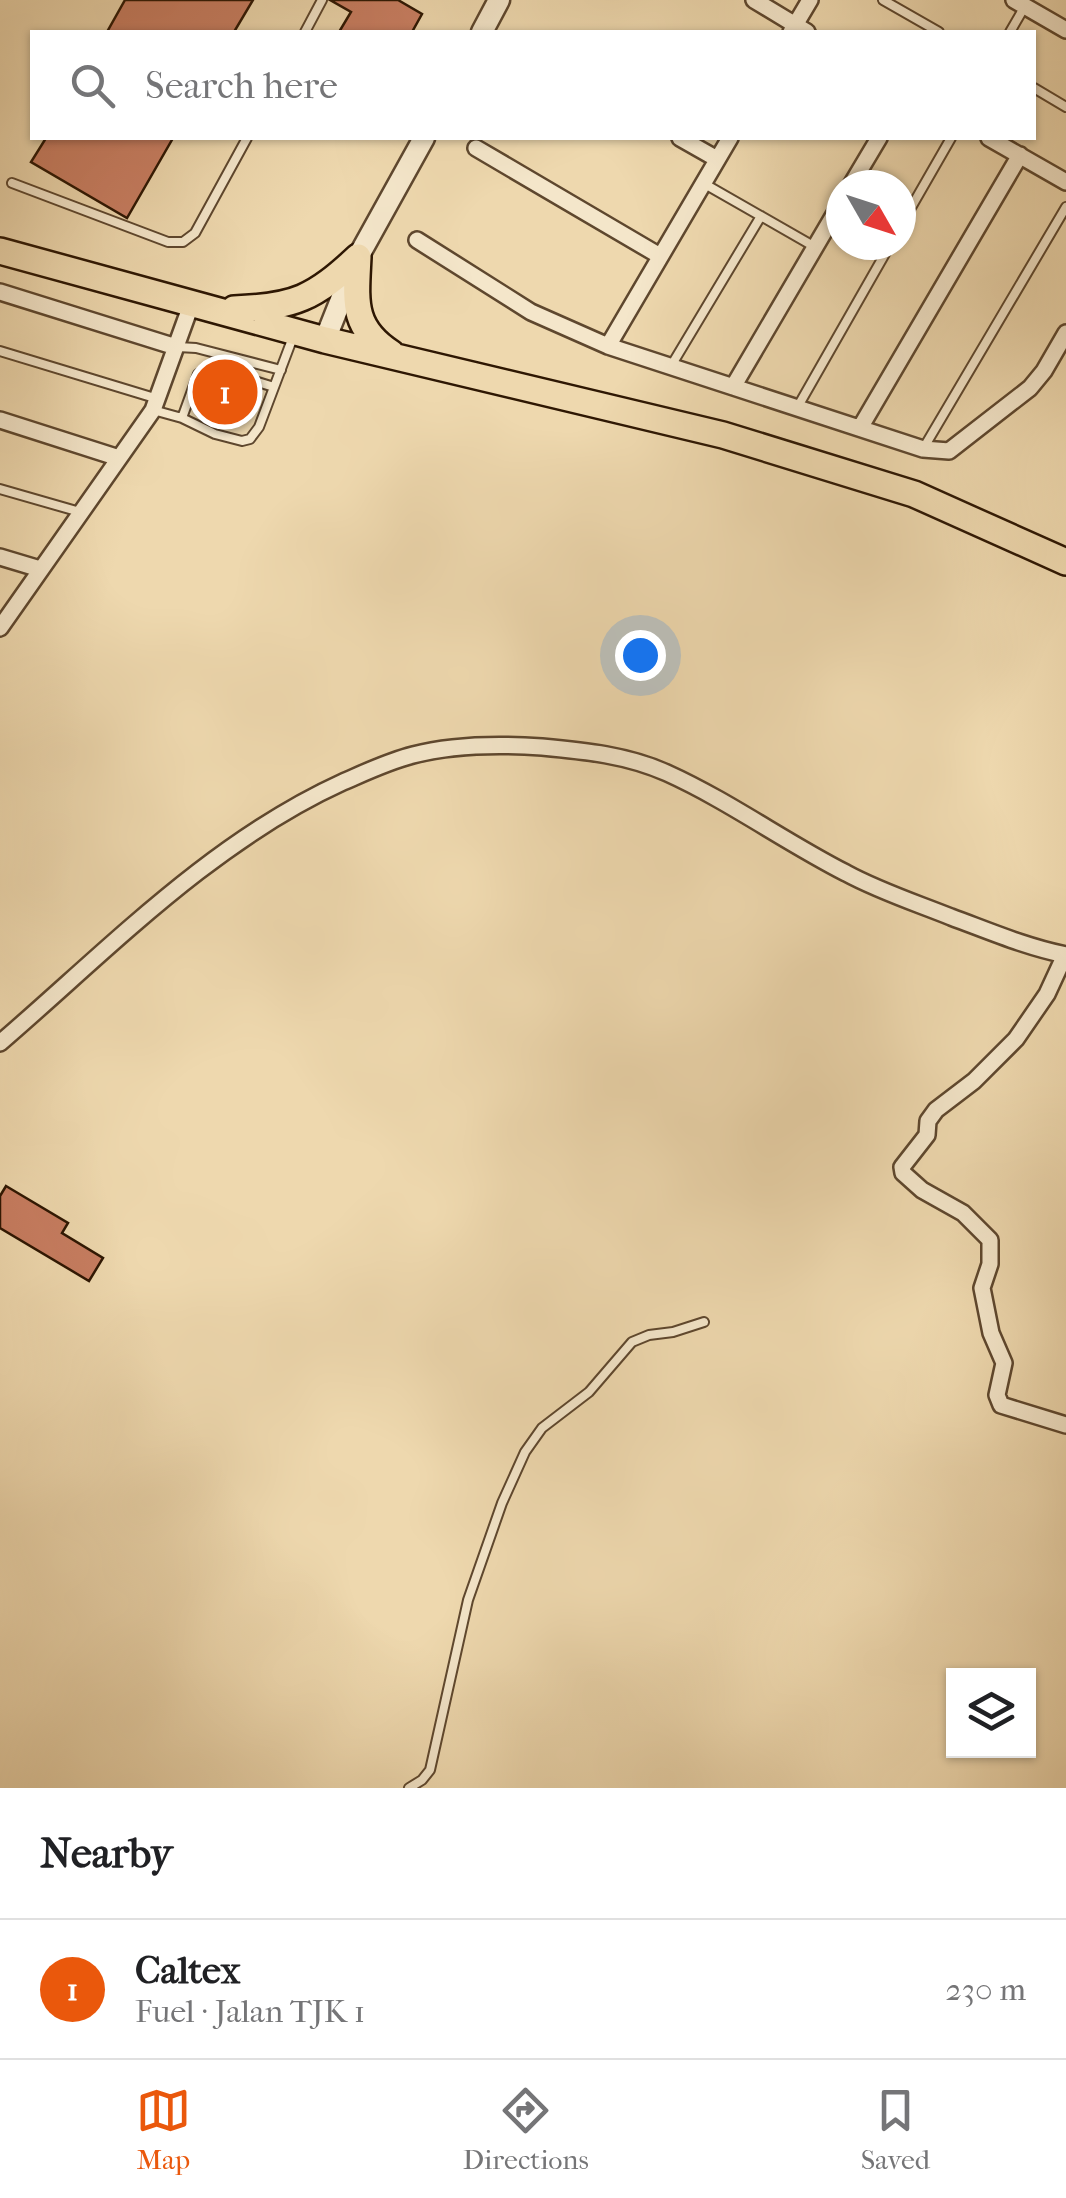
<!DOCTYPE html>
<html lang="en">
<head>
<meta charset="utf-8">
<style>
	body { margin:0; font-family:"IM FELL French Canon",serif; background:#f2f2f2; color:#202124 }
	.controls { position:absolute; right:30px; bottom:30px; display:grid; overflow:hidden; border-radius:0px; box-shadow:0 2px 8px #0004 }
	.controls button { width:90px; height:90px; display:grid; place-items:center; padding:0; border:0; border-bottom:2px solid #e0e0e0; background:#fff; color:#202124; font:50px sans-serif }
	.compass { position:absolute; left:826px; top:170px; width:90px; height:90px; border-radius:50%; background:#fff; box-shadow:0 2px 8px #0004; rotate:129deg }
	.you { position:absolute; left:640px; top:655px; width:35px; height:35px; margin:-25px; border:8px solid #fff; border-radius:50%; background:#1a73e8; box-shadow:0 0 0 15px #1a73e833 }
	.badge { display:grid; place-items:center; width:65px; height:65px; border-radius:50%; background:#ea580c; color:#fff; font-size:32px; font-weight:700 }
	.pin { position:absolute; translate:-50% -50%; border:5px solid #fff; box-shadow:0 2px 10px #0006 }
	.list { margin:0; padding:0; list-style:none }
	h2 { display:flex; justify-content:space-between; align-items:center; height:130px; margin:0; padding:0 40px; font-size:42px }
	h2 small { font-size:32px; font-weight:400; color:#757577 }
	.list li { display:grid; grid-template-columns:65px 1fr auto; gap:30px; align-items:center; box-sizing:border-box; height:140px; padding:0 40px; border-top:2px solid #e0e0e0 }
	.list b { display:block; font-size:38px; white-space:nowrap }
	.list p { margin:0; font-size:32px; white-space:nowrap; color:#757577 }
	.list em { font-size:32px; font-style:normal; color:#757577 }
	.icon { flex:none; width:55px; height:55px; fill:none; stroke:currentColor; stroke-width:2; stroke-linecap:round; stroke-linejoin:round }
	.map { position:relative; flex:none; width:1066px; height:1788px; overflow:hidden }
	.search { position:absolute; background:#fff; box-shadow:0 2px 8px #0004; left:30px; right:30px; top:30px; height:110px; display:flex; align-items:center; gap:25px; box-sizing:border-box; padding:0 35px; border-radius:0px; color:#757577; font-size:38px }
	.sheet { height:270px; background:#fff }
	nav { display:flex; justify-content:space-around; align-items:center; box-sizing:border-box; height:140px; border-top:2px solid #e0e0e0; background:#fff; font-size:28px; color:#757577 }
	nav a { display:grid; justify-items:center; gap:5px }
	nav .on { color:#ea580c }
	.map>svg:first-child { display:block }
	.building { fill:#c87e62; stroke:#2e1703; stroke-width:2.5 }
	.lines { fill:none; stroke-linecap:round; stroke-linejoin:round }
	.service-casing { stroke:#5e472e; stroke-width:12 }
	.minor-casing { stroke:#5e472e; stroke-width:20 }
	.tertiary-casing { stroke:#5e472e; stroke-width:25 }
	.primary-casing { stroke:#2e1703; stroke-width:30 }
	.service { stroke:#f4e6ca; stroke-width:8 }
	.minor { stroke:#f4e6ca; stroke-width:15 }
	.tertiary { stroke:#f4e6ca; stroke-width:20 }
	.primary { stroke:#eed8ae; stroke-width:25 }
</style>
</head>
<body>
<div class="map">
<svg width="1066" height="1788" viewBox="0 0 1066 1788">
	<rect width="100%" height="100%" fill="#eed8ae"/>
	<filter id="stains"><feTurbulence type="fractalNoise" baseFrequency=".002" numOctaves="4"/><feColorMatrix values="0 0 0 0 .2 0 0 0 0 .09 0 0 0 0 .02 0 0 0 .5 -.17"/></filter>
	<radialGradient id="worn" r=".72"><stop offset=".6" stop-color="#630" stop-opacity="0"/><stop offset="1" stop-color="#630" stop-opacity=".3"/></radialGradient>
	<path class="building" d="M 125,0 L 253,0 L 234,32 L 107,32 Z
		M 330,0 L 398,0 L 422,14 L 412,32 L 339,32 L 351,12 Z
		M 46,138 L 173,138 L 127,218 L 31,162 Z
		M 6,1186 L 68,1223 L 62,1233 L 103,1258 L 89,1281 L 0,1228 L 0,1196 Z"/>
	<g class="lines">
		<g class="service-casing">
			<path id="service" d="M 883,0 L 939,32
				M 305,32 L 322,0
				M 1010,32 L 1025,6
				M 1034,88 L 1066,107
				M 12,183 L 168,242 L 183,242 L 195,233 L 247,138
				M 703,183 L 815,247
				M 901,225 L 951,138
				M 178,347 L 196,348 L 281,370
				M 0,351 L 158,399
				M 671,366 L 761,216
				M 797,408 L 890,245
				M 153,410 L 182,418 L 215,434 L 242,441 L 250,439 L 259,427 L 293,337
				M 182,418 L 198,374 L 212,368 L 274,387
				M 923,449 L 1066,207
				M 0,489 L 80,512
				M 409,1788 L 422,1780 L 430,1770 L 468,1600 L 502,1503 L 525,1452 L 542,1428 L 589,1392 L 632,1342 L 649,1335 L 673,1332 L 704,1322"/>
		</g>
		<g class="minor-casing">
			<path id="minor" d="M 754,0 L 807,32
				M 1014,0 L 1066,30
				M 791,32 L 810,0
				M 680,138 L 717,159
				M 989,138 L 1066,182
				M 476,148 L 660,256
				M 851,185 L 879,138
				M 417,240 L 531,312 L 608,346 L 923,449 L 949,451 L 1030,388 L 1044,371 L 1066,333
				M 0,292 L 176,347
				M 608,346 L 730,138
				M 733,387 L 841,203
				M 0,420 L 119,458
				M 860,428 L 1020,155
				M 0,557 L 40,569
				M 0,628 L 153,410 L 191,305
				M 1065,955 L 1047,994 L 1016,1039 L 974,1081 L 936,1110 L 928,1121 L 927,1135 L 902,1167 L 903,1173 L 922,1190 L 963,1213 L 990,1240 L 990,1264 L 982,1288 L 991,1333 L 1004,1363 L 997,1395 L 1001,1405 L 1066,1425
				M 0,1043 C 108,950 211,842 343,782 C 366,772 389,761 413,755 C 455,744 499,744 542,747 C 585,751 627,755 667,773 C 729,801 785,842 846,873 C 879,891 916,903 951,917 C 989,931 1026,947 1066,955"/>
		</g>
		<g class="tertiary-casing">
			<path id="tertiary" d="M 482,32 L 499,0
				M 325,340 L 358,257 L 424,138"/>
		</g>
		<g class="primary-casing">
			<path id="primary" d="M 0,251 L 325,340 L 723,435 L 914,494 L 1066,562
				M 358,257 C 356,300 351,327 391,353
				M 234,309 C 295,307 314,298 358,257"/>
		</g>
		<use href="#service" class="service"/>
		<use href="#minor" class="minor"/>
		<use href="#tertiary" class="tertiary"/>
		<use href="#primary" class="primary"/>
	</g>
	<rect width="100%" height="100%" filter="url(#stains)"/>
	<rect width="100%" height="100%" fill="url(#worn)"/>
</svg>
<div class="controls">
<button><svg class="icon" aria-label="layers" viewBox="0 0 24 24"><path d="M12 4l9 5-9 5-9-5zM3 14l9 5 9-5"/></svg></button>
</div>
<svg class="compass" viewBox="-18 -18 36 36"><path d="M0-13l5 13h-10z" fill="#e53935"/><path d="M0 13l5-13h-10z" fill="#757577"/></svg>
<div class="you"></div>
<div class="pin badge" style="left:225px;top:392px">1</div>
<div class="search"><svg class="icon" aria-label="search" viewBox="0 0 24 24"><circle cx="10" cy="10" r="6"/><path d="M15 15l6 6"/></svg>Search here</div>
</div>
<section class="sheet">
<h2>Nearby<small></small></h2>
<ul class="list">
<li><span class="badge">1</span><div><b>Caltex</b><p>Fuel · Jalan TJK 1</p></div><em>230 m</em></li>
</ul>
</section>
<nav>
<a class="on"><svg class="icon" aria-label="map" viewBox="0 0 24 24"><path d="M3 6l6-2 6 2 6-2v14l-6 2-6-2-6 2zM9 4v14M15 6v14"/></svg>Map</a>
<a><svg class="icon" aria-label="directions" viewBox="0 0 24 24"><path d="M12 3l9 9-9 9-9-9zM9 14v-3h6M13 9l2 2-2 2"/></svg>Directions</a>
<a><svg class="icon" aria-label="saved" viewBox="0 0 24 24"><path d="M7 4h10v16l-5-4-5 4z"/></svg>Saved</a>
</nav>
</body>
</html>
